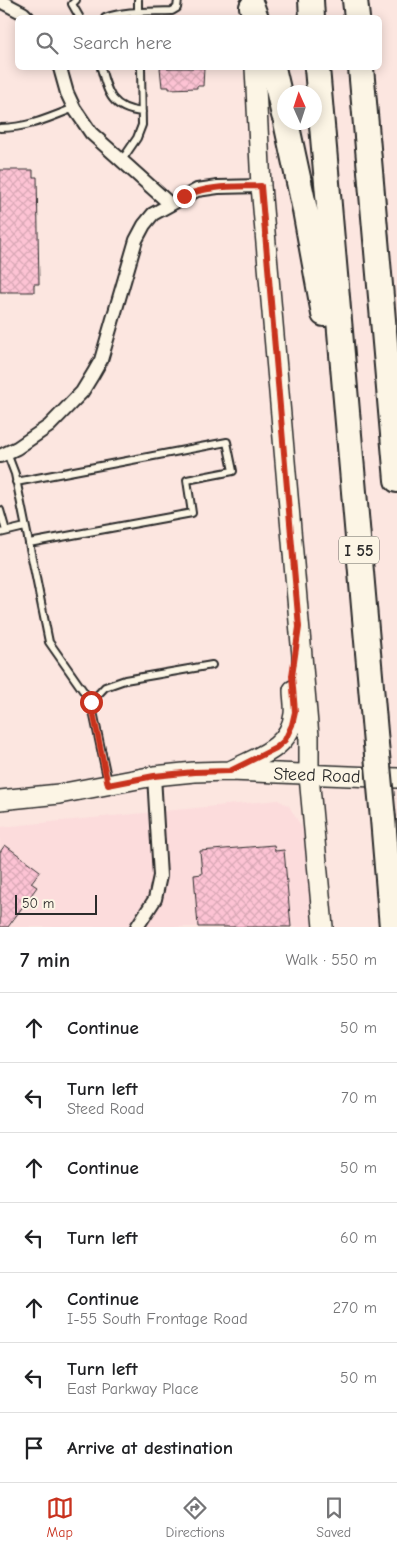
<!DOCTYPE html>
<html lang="en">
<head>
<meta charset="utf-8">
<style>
	body { margin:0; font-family:"Comic Neue",sans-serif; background:#f6f6f6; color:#202124 }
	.compass { position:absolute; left:277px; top:85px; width:45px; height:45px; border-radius:50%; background:#fff; box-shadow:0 2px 12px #0003; rotate:357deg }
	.scale { position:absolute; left:15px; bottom:12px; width:82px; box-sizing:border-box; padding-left:5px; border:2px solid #2b2b2b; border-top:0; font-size:14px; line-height:18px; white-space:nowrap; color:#2b2b2b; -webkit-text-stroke:4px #fcf5e5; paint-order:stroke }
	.stop { position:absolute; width:15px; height:15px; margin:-11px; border:4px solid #c8321e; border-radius:50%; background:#fff }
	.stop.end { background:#c8321e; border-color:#fff; box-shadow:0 1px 5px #0008 }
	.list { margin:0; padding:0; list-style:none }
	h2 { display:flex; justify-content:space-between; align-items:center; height:65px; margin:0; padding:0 20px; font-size:21px }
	h2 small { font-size:16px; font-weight:400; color:#757577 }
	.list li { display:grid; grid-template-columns:32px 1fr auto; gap:15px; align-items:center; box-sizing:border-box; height:70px; padding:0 20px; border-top:1px solid #e0e0e0 }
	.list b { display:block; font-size:19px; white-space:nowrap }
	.list p { margin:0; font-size:16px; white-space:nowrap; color:#757577 }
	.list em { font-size:16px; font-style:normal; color:#757577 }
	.icon { flex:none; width:28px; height:28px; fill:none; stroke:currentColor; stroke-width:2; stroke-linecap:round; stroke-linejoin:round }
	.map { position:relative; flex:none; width:397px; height:927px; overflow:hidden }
	.search { position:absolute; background:#fff; box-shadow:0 2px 12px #0003; left:15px; right:15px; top:15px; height:55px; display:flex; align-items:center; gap:12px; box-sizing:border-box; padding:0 18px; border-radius:8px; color:#757577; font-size:19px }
	.sheet { height:555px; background:#fff }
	nav { display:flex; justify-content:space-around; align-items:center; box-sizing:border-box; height:70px; border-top:1px solid #e0e0e0; background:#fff; font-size:14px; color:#757577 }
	nav a { display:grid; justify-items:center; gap:2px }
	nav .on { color:#c8321e }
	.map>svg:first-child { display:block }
	.built { fill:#fcdcdc }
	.building { fill:url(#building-cross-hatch); stroke:#2b2b2b }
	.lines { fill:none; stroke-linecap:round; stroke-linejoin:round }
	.lane-casing { stroke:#2b2b2b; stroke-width:10 }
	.street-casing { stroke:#2b2b2b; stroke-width:16 }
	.secondary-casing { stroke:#2b2b2b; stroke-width:22 }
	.highway-casing { stroke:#2b2b2b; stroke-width:28 }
	.lane { stroke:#fcf5e5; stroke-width:6 }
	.street { stroke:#fcf5e5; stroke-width:12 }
	.secondary { stroke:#fcf5e5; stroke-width:19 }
	.highway { stroke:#fcf5e5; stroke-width:24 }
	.highway-bridge-casing { stroke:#2b2b2b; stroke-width:28; stroke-linecap:butt }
	.highway-bridge { stroke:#fcf5e5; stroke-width:24 }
	.route { stroke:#c8321e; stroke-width:6 }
	.labels { text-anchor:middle; stroke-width:4; stroke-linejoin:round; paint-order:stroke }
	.shield { fill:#fcf5e5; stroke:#6a6863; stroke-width:1 }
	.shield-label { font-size:16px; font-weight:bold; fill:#2b2b2b }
	.street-label { font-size:18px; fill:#2b2b2b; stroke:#fcf5e5 }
</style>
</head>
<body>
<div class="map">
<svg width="397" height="927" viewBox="0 0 397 927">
	<defs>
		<pattern id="building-cross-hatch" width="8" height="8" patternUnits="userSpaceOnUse" patternTransform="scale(1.25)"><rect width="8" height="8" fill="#fdc3d4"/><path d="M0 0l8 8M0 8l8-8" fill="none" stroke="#d9a8b6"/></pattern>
	</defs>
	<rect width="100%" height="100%" fill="#fce6e0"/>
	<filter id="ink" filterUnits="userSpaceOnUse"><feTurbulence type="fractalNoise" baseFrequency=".02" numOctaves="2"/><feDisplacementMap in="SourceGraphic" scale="10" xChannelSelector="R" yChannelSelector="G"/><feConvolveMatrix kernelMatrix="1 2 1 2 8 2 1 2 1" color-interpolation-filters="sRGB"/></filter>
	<g filter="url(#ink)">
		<path class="built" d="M 278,800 L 289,806 L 303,829 L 313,927 L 0,927 L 0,827 Z"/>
		<path class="building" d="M 160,68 L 204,68 L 203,86 L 197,86 L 197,88 L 169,89 L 169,87 L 162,87 Z
			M 0,170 L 33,170 L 33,177 L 37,177 L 39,284 L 34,284 L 34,292 L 0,292 Z
			M 5,845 L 40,871 L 31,883 L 37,887 L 8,927 L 0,927 L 0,852 Z
			M 274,845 L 275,851 L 284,850 L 291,927 L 198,927 L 194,875 L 202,874 L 200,851 Z"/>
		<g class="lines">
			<g class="lane-casing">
				<path id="lane" d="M 76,0 L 72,4 L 80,18
					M 138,0 L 138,18
					M 105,18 C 125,10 151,12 172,11 L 177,8 L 178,0
					M 101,68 C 108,94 112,109 142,112
					M 0,128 C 27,128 49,118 74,108
					M 122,160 L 137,138 L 142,125 L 141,68
					M 7,453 L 15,474 L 49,642 L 91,702 L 108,782
					M 16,482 L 227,442 L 233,471 L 187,480 L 192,513 L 29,543
					M 0,510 L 6,531
					M 0,533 L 25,527
					M 91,702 L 105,687 L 125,680 L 212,665"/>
			</g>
			<g class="street-casing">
				<path id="street" d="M 0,1 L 23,13 L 28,18
					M 60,68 L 67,93 L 74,108 L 91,133 L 170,204
					M 0,456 L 17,448 L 49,426 L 82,392 L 93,374 L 101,360 L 136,240 L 144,225 L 153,214 L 197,190 L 218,187 L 261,186
					M 137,927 L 155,899 L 160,876 L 154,776"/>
			</g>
			<g class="secondary-casing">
				<path id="secondary" d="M 255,68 L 261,186 L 309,736 L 309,776 L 323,927
					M 230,771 C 257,757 290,749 294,714 C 295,706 293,698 293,690
					M 0,800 L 59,794 L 154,776 L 194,772 L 230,771 L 397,778"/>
			</g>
			<g class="highway-casing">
				<path id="highway" d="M 311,0 L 312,18
					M 355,0 L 357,18
					M 252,7 L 256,18
					M 273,68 L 284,115
					M 317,68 L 376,744
					M 361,68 L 397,480
					M 286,122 L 305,210 L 324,314
					M 383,819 L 392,927"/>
			</g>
			<use href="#lane" class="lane"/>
			<use href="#street" class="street"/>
			<use href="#secondary" class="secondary"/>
			<use href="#highway" class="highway"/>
			<g class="highway-bridge-casing">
				<path id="highway-bridge" d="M 376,744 L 383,819"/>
			</g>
			<use href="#highway-bridge" class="highway-bridge"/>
		</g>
	</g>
	<g class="lines" filter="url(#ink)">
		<path class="route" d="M 91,702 L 108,785 L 154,776 L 194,772 L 230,771 L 276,748 L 285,740 L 292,725 L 295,712 L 292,676 L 299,627 L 261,186 C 235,187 209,185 184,196"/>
	</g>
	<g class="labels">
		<rect class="shield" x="339" y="536.5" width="40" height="27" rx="4"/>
		<g class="shield-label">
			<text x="359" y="556">I 55</text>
		</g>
		<g class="street-label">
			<text transform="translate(317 775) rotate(2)" y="6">Steed Road</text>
		</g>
	</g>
</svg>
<svg class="compass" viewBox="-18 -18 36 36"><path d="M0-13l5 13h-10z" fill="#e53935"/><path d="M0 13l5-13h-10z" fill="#757577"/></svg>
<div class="scale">50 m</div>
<div class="stop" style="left:91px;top:702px"></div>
<div class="stop end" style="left:184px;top:196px"></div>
<div class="search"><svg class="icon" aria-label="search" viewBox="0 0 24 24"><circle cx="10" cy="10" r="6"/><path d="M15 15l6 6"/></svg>Search here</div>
</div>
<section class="sheet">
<h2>7 min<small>Walk · 550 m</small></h2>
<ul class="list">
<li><svg class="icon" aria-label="ahead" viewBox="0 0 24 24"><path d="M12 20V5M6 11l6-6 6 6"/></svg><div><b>Continue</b></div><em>50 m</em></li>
<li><svg class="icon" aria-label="left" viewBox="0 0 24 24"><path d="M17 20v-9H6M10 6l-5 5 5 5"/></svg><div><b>Turn left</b><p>Steed Road</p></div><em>70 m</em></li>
<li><svg class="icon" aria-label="ahead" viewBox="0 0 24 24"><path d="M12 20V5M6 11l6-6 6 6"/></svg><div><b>Continue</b></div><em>50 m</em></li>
<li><svg class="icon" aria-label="left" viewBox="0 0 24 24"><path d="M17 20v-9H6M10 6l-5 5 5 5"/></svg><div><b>Turn left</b></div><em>60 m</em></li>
<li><svg class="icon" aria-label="ahead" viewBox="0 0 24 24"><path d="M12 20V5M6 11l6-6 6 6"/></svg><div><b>Continue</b><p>I-55 South Frontage Road</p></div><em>270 m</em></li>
<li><svg class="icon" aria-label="left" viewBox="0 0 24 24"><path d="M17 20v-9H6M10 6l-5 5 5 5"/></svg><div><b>Turn left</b><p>East Parkway Place</p></div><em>50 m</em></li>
<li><svg class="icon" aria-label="arrive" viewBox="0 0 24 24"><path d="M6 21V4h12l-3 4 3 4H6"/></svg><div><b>Arrive at destination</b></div></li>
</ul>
</section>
<nav>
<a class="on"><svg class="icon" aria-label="map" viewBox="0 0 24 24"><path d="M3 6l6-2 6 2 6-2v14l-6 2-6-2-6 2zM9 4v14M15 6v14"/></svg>Map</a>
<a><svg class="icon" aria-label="directions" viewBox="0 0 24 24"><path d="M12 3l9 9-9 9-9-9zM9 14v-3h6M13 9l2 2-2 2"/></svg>Directions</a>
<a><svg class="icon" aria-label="saved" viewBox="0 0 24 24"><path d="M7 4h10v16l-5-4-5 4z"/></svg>Saved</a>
</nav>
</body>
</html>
